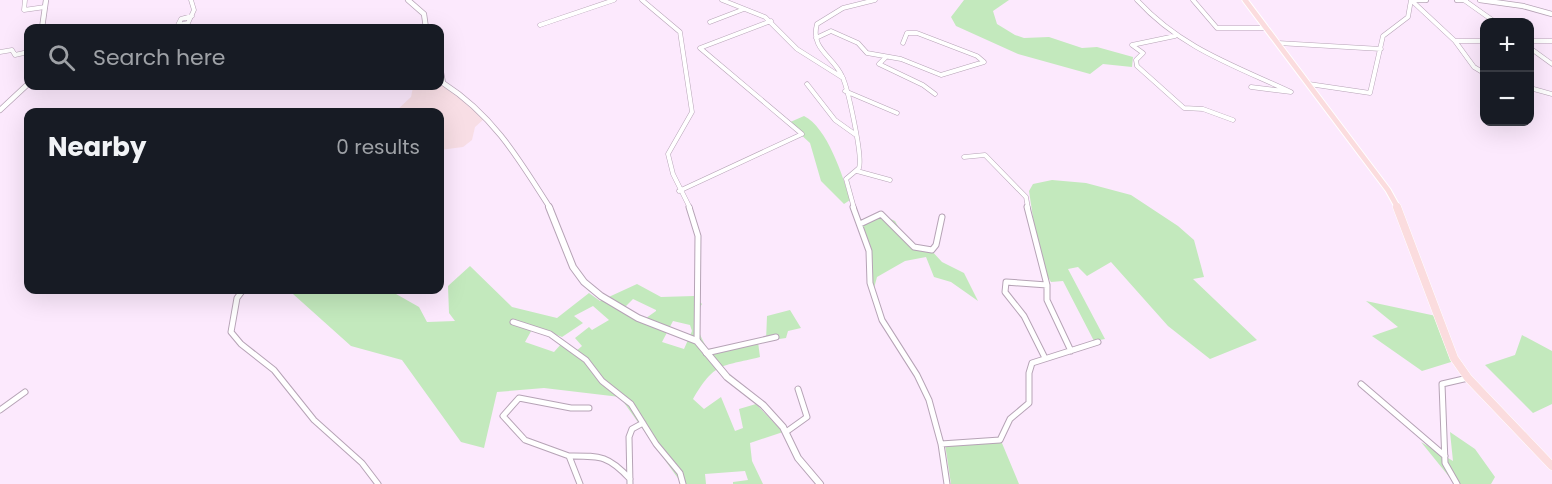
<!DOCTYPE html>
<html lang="en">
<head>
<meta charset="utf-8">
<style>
	body { margin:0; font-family:Poppins,sans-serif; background:#20242c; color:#f1f3f6 }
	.controls { position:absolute; right:18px; top:18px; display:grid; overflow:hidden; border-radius:12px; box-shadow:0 6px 24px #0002 }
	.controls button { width:54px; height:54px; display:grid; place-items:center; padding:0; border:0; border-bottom:2px solid #363941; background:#171b24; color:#f1f3f6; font:30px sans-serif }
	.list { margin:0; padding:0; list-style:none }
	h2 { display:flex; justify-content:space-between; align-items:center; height:78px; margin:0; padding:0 24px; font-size:26px }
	h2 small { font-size:20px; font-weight:400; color:#9ea1a6 }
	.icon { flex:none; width:33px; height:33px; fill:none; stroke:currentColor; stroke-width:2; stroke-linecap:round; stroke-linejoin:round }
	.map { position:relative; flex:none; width:1552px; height:484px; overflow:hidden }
	.search { position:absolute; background:#171b24; box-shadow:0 6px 24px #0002; left:24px; top:24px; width:420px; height:66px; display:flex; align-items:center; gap:15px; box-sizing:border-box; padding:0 21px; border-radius:12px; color:#9ea1a6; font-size:22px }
	.panel { position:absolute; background:#171b24; box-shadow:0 6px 24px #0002; left:24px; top:108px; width:420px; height:186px; border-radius:12px }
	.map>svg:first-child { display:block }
	.education { fill:#f8dee5 }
	.green { fill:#c3e9bd; fill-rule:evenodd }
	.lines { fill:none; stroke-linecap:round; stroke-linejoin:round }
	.minor-far1-casing { stroke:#b6a3b6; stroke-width:5 }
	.minor-casing { stroke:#b6a3b6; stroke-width:7 }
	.tertiary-far1-casing { stroke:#b6a3b6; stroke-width:6 }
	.tertiary-casing { stroke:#b6a3b6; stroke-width:8 }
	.primary-far1-casing { stroke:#fff; stroke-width:7 }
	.primary-casing { stroke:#fff; stroke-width:9 }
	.minor-far1 { stroke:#fff; stroke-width:4 }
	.minor { stroke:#fff; stroke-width:5 }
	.tertiary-far1 { stroke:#fff; stroke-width:4.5 }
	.tertiary { stroke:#fff; stroke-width:6 }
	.primary-far1 { stroke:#fbdcde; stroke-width:5 }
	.primary { stroke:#fbdcde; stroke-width:8 }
</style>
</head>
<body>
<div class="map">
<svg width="1552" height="484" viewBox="0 0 1552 484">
	<rect width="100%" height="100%" fill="#fce9fd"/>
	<path class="education" d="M 441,83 L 485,118 L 475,127 L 472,140 L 463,147 L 440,150 L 440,112 L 395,112 L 411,97 L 413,87 L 440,86 Z"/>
	<path class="green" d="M 964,0 L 1009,0 L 993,11 L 997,24 L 1015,35 L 1024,38 L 1049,37 L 1082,48 L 1097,47 L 1133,57 L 1132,67 L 1103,64 L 1090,74 L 1018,54 L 956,26 L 951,17 Z
		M 804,116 C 827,127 843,176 850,200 L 844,204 L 821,181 L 810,143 L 788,123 Z
		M 1052,180 L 1086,183 L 1131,195 L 1178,226 L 1194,240 L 1204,277 L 1193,279 L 1257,340 L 1210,359 L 1168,326 L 1111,262 L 1087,276 L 1078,267 L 1068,269 L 1105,339 L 1094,341 L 1063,281 L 1051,282 L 1040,264 L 1029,191 L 1033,184 Z
		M 882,215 L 895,221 L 903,235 L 916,247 L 930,249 L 942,262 L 964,273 L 978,301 L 951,282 L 934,277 L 926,257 L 905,261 L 877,277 L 873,292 L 869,260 L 860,222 Z
		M 470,266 L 512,307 L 557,318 L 589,293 L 600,301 L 637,284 L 661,297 L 694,296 L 702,304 C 692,318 699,336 708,349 L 758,342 L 760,357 C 720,367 715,362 693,399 L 704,409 L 721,397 L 735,431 L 743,428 L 739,409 L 756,404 L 783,432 L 750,443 L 752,461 L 763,484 L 733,484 L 733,482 L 748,480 L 745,471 L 705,474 L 706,484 L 682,484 L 620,397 L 544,388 L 497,392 L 484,448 L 461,442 L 402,360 L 351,346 L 293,294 L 294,290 L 389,290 L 419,307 L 427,322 L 455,321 L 449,313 L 448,286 ZM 633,299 L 656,310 L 656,311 L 642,321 L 621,311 ZM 593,306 L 609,320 L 592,330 L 589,327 L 575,338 L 582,346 L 575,352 L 562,343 L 554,352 L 525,342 L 534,326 L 562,337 L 583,323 L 574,316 ZM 673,321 L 690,325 L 692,331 L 684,349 L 662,342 Z
		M 1366,301 L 1436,316 L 1453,359 L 1451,362 L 1422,371 L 1372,336 L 1398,327 Z
		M 790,310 L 801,328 L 788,331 L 786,338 L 766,341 L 767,316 Z
		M 1522,335 L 1552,351 L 1552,404 L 1533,413 L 1485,365 L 1515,355 Z
		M 1450,432 L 1475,449 L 1495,477 L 1491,484 L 1455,484 L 1421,442 L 1453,461 Z
		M 999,436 L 1019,484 L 951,484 L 945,444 L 990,441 Z"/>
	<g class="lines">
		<g class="minor-far1-casing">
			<path id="minor-far1" d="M 25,0 L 24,10 L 45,7
				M 642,0 L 680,32 L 692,112 L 668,154 L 673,174 L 690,208
				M 722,0 L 765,17 L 797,49 L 843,78
				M 1137,0 C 1181,48 1233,65 1291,92 L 1251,87
				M 1193,0 L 1217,28 L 1267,28
				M 1411,0 L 1455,41 L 1484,41
				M 1464,0 L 1495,22
				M 710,22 L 744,9
				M 178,25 L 181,19 L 192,16
				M 179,25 L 188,23 L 194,10 L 191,0
				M 540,25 L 614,0
				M 1175,36 L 1132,45 L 1143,53 L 1136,60 L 1137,66 L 1184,108 L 1203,109 L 1233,120
				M 816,38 L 831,31 L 858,43 L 867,53 L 901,59 L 941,75 L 984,62 L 977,56 L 917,33 L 907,33 L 903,43
				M 1455,41 L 1474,67 L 1484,73
				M 1530,41 L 1552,41
				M 1278,43 L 1381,49
				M 1530,48 L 1552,64
				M 0,52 L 12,50 L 15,55 L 28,52
				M 885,58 L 879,64 L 923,85 L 935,94
				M 807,84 L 835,120 L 856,135
				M 1309,84 L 1370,93 L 1383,36 L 1408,17 L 1411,0
				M 1530,88 L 1552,94
				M 845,91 L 897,113
				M 964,157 L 985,155 L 1026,197 L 1028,208
				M 857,171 L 890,180
				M 679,191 L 802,134 L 700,48 L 771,21
				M 854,208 L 846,179 L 859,168 C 863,157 848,88 842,76 C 833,56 810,49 817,24 L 843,8 L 875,0"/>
		</g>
		<g class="minor-casing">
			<path id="minor" d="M 689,207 L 698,236 L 697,341
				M 853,207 L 869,251 L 870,283 L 882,320 L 917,375 L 929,400 L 941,444 L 947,484
				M 1027,207 L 1047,285 L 1047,300 L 1071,351
				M 860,224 L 881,214 L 914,247 L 932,250 L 936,245 L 942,217
				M 243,290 L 237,298 L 231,332 L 241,344 L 274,370 L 314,420 L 362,463 L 378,484
				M 513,322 L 550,334 L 586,360 L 602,381 L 631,404 L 656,444 L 680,473 L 683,484
				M 706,353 L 776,337
				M 1045,358 L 1024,316 L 1005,292 L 1006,282 L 1047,285
				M 1361,384 L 1445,456
				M 0,410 L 25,392
				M 786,432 L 807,417 L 798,389
				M 941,444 L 1000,440 L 1010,419 L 1029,403 L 1029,373 L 1032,363 L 1098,342
				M 569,456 C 600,456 608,455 630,479
				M 580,484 L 569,456 L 525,440 L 503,416 L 519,398 L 571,408 L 589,408
				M 630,484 L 629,437 L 632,429 L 643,423
				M 1457,484 L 1445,463 L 1442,384 L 1468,378"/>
		</g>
		<g class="tertiary-far1-casing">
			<path id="tertiary-far1" d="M 408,0 L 424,14 L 426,28
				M 1414,0 L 1426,0
				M 1457,0 L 1466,0
				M 1480,0 L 1523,6 L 1552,14
				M 42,28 L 46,0
				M 440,67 L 443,83 C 493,115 519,159 550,208
				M 0,110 L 28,84"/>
		</g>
		<g class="tertiary-casing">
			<path id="tertiary" d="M 549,207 L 573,267 L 584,282 L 601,296 L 638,318 L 697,341 L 727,377 L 763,405 L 783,427 L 798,458 L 820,484"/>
		</g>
		<g class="primary-far1-casing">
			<path id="primary-far1" d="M 1245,0 L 1388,190 L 1398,208"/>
		</g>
		<g class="primary-casing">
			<path id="primary" d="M 1397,207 L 1454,358 L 1468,378 L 1552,466"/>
		</g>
		<use href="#minor-far1" class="minor-far1"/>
		<use href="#minor" class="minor"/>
		<use href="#tertiary-far1" class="tertiary-far1"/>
		<use href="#tertiary" class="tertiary"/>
		<use href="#primary-far1" class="primary-far1"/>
		<use href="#primary" class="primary"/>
	</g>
</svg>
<div class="controls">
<button>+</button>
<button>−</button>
</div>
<div class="search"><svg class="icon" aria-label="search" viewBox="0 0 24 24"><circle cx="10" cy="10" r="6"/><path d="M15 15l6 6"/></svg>Search here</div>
<section class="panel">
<h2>Nearby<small>0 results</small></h2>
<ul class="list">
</ul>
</section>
</div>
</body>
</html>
